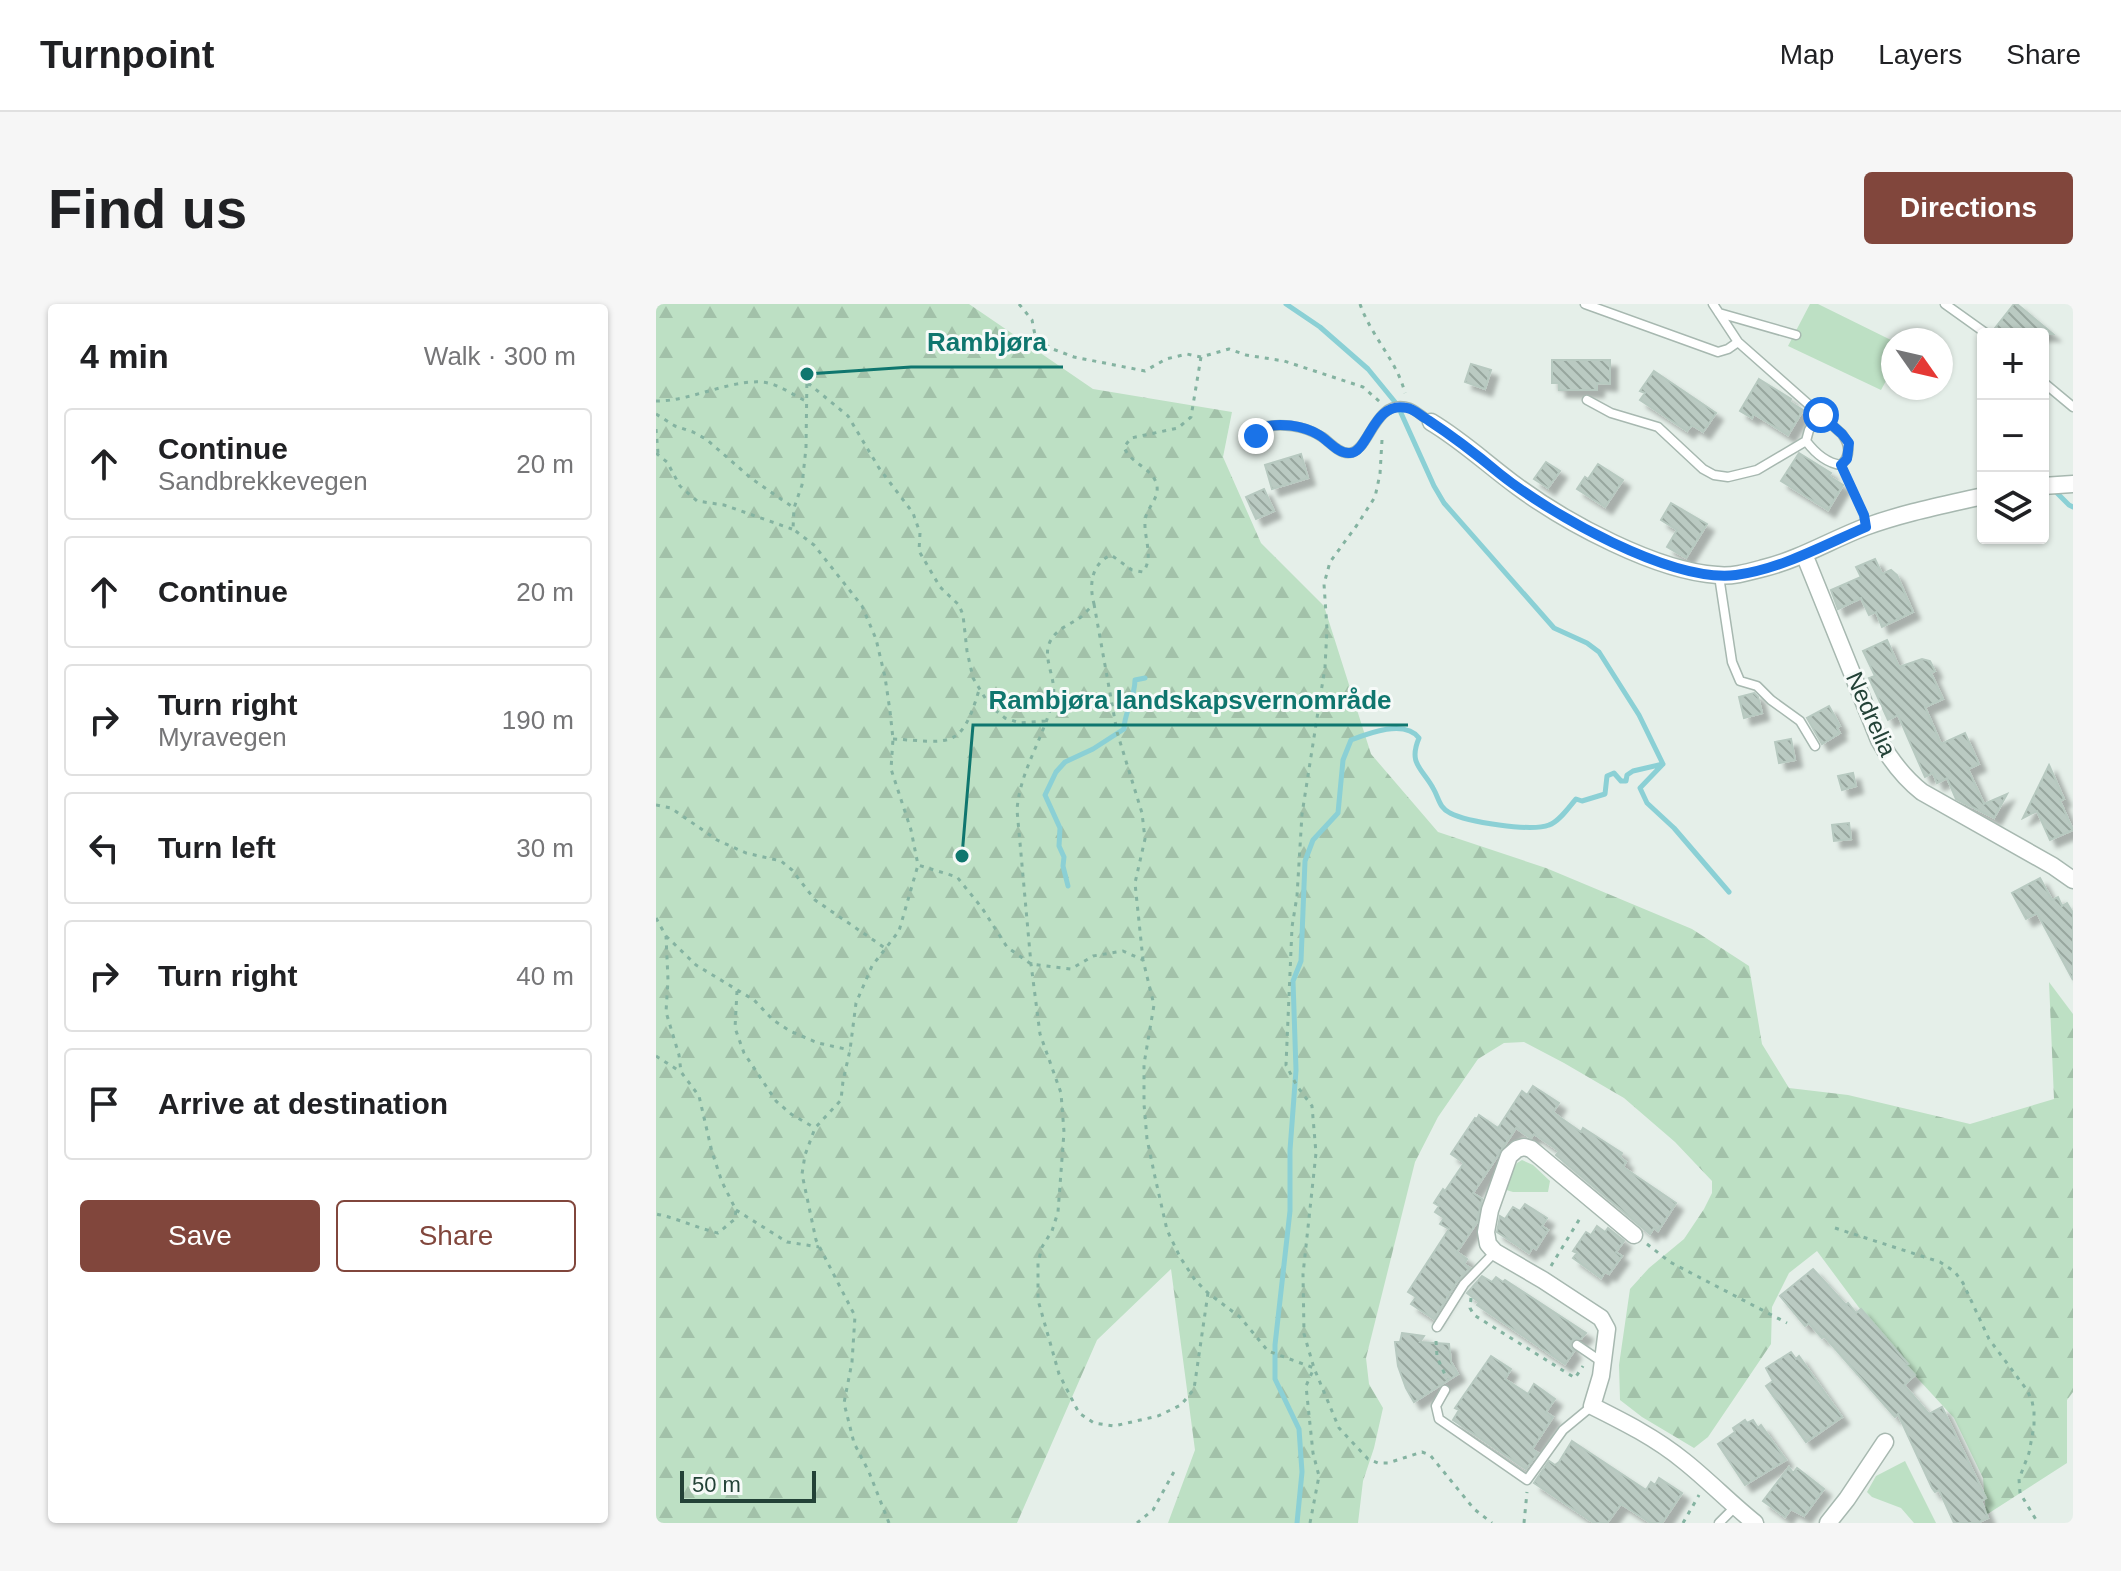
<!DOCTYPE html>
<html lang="en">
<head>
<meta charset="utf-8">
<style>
	body { margin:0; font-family:Helvetica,sans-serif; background:#f6f6f6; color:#202124 }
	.controls { position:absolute; right:24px; top:24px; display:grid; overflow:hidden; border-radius:8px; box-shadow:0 2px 6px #0004 }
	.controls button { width:72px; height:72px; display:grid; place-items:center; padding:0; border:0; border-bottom:2px solid #e0e0e0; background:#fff; color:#202124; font:40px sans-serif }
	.compass { position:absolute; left:1225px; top:24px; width:72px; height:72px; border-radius:50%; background:#fff; box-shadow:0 2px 6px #0004; rotate:124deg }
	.scale { position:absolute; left:24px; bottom:20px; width:136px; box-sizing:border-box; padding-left:8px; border:4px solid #234237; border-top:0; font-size:22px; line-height:28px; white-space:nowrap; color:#234237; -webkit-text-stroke:6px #f6faf8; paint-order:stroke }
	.stop { position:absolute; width:24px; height:24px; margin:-18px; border:6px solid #1a73e8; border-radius:50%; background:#fff }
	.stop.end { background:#1a73e8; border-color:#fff; box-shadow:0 2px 8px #0008 }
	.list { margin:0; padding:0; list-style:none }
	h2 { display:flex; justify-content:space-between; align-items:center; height:104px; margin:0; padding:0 32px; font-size:34px }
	h2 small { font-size:26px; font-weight:400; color:#757577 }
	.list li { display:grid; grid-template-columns:52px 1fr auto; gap:24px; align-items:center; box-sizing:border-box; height:112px; margin:0 16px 16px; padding:0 16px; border:2px solid #e0e0e0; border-radius:8px }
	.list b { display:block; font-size:30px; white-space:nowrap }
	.list p { margin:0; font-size:26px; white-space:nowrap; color:#757577 }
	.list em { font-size:26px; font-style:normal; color:#757577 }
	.actions { display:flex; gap:16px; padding:24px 32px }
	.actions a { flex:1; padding:18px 0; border:2px solid #81463c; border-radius:8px; text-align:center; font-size:28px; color:#81463c }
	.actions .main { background:#81463c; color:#fff }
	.icon { flex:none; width:44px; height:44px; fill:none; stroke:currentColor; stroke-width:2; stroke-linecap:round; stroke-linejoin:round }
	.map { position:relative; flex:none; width:1417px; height:1219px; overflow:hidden; border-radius:8px }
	header { display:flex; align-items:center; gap:48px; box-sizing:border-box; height:112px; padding:0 40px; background:#fff; border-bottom:2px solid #e0e0e0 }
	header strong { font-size:38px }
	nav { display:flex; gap:44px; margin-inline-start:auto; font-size:28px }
	.intro { display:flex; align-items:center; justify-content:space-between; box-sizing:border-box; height:192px; padding:0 48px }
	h1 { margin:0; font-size:56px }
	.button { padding:20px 36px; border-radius:8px; background:#81463c; color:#fff; font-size:28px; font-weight:700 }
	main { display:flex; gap:48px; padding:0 48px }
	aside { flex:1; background:#fff; border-radius:8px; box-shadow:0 2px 6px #0004 }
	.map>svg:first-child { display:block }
	.green { fill:#bde0c4 }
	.forest { fill:url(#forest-firs) }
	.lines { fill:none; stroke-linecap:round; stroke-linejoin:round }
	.stream { stroke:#8bd0d5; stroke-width:5 }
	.building { fill:url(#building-back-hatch); stroke:#b7c9c0; stroke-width:2; filter:url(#shadow) }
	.lane-casing { stroke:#a7b8b0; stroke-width:11 }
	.street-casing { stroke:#a7b8b0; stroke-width:19 }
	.path { stroke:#84b3a1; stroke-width:3; stroke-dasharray:4 6; stroke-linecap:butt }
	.lane { stroke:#fff; stroke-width:8 }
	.street { stroke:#fff; stroke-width:16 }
	.route { stroke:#1a73e8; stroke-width:10 }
	.labels { text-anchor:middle; stroke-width:6; stroke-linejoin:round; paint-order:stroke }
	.street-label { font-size:24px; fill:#234237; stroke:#f6faf8 }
	.leader { fill:none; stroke:#0f766e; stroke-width:3 }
	.callout-dot { fill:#0f766e; stroke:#f6faf8; stroke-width:3 }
	.callout-label { font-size:26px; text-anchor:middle; font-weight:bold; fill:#0f766e; stroke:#f6faf8; stroke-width:6; stroke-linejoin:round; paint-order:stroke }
</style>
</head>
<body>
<header>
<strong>Turnpoint</strong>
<nav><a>Map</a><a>Layers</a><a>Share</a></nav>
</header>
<div class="intro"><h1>Find us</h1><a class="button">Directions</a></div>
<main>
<aside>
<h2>4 min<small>Walk · 300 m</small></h2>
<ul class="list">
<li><svg class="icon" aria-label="ahead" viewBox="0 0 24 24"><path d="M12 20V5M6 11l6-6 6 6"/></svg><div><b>Continue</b><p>Sandbrekkevegen</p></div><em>20 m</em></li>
<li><svg class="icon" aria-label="ahead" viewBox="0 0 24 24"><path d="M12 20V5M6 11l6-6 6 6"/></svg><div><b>Continue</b></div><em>20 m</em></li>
<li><svg class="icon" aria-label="right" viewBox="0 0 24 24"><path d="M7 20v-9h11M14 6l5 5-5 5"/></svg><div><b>Turn right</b><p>Myravegen</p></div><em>190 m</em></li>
<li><svg class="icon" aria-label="left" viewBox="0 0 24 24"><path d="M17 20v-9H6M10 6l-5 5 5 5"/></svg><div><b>Turn left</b></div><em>30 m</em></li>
<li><svg class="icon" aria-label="right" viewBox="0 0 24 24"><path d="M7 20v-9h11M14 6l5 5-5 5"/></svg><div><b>Turn right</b></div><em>40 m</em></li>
<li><svg class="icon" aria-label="arrive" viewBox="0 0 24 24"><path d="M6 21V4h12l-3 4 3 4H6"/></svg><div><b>Arrive at destination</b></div></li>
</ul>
<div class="actions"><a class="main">Save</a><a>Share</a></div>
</aside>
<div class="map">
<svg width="1417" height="1219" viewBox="0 0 1417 1219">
	<defs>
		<pattern id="forest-firs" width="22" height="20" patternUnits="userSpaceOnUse" patternTransform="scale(2)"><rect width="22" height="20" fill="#bde0c4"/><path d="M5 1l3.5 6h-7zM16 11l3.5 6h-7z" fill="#a2c1a9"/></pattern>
		<pattern id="building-back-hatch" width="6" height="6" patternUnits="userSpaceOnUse" patternTransform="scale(2)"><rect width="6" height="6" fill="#bacac2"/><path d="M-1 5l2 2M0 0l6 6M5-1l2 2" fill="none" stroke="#97a69e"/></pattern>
		<filter id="shadow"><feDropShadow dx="7" dy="7" stdDeviation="2" flood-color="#0004"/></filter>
	</defs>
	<rect width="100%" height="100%" fill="#e5efe9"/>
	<path class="green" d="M 1154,0 L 1162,0 L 1237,37 L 1237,64 L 1225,86 L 1132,42 Z
		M 866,856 L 877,861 L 894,877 L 892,888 L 857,888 L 847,885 L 861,859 Z
		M 1249,1157 L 1280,1219 L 1258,1219 L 1245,1204 L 1216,1193 L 1211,1188 L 1220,1172 Z"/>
	<path class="forest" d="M 0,0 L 313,0 L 437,85 L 576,108 L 567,153 L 605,239 L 668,302 L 715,450 L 782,528 L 890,564 L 1036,625 L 1093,662 L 1106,740 L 1133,784 L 1192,791 L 1314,820 L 1398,795 L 1393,678 L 1417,710 L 1417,1088 L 1411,1096 L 1411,1159 L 1330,1211 L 1327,1174 L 1298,1114 L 1230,1040 L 1161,947 L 1133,969 L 1116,1003 L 1115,1040 L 1052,1133 L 1038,1144 L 986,1113 L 964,1096 L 963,1061 L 974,985 L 993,964 L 1028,935 L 1048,905 L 1056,889 L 1056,877 L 1019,838 L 968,794 L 908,759 L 868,738 L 848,739 L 822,755 L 782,813 L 759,858 L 710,1054 L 713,1080 L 727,1104 L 718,1144 L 707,1177 L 702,1219 L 512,1219 L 539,1146 L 515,965 L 441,1036 L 361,1219 L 0,1219 Z"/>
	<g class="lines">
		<path class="stream" d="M 630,0 L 664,23 L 712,65 L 739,98
			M 1398,186 L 1413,201 L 1417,203
			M 1007,460 L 984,484 L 991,499 L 1018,524 L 1073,588
			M 412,582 L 407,562 L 408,553 L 403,542 L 404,524 L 389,491 L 400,468 L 409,458 L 437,445 L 468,425 C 468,409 479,394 479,376 L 489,374
			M 641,1219 L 646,1168 L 643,1125 L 619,1075 L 619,1041 L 634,907 L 634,846 L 640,766 L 637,677 L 645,657 L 649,557 L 657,536 L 682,509 L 687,456 L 695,436 C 713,429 749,415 763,434 C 752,460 766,464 777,484 C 783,494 783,504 794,509 C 811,518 875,528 893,521 C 903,518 913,503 920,495 L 926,497 L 949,490 L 951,472 L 958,469 L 965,477 L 970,477 L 971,471 L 977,467 L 1007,460 L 983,411 L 943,348 L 931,339 L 898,324 L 788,199 L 778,182 L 745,109"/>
	</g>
	<path class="building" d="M 1358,0 L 1361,0 L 1397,30 L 1346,30 L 1339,24 Z
		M 896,56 L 954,56 L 954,80 L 941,79 L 941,86 L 903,86 L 903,79 L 896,79 Z
		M 815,60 L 835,66 L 829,85 L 809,78 Z
		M 998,67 L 1060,109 L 1047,128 L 1036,121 L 1031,127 L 984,96 L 989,89 L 984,87 Z
		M 1103,75 L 1135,95 L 1134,98 L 1147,106 L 1132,131 L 1098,110 L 1096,114 L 1084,107 Z
		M 1143,149 L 1175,169 L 1173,172 L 1187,181 L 1172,206 L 1125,177 Z
		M 645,150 L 652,174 L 616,185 L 609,161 Z
		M 890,158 L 904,167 L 892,184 L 878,175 Z
		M 942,160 L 967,176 L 949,203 L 921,185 L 929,173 L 932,175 Z
		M 608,185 L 618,207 L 600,215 L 590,193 Z
		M 1015,199 L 1051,220 L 1030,254 L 1011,243 L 1021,226 L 1005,216 Z
		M 1219,255 L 1226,270 L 1235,266 L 1241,271 L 1257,308 L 1226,323 L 1220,308 L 1213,311 L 1205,294 L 1182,305 L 1175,286 L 1205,273 L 1200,263 Z
		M 1231,336 L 1243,363 L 1266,355 L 1274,357 L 1279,367 L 1275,369 L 1287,395 L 1269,403 L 1285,440 L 1309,429 L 1323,460 L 1312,465 L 1328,500 L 1351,490 L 1338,514 L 1300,495 L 1291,474 L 1281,479 L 1277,469 L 1269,473 L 1242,411 L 1232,416 L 1213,374 L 1219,372 L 1207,347 Z
		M 1098,389 L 1102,393 L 1106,409 L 1088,414 L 1083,393 Z
		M 1173,402 L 1184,422 L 1181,424 L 1184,429 L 1166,440 L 1151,414 Z
		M 1135,435 L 1139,456 L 1123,459 L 1119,438 Z
		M 1393,461 L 1408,495 L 1404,497 L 1417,526 L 1394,536 L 1381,507 L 1367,514 Z
		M 1197,469 L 1200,482 L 1186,486 L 1182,472 Z
		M 1193,519 L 1195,535 L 1178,537 L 1176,521 Z
		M 1384,574 L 1396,596 L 1402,593 L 1406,602 L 1411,599 L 1417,609 L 1417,676 L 1381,609 L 1370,615 L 1356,589 Z
		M 877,782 L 903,799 L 897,808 L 902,812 L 925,828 L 927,824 L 966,849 L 964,853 L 970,858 L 967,863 L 1020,899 L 1002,927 L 998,924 L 994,930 L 900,851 L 903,847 L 878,830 L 875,834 L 873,833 L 860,824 L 817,889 L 826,895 L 821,918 L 801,948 L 811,955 L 808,960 L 814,964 L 802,976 L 778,1015 L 755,1000 L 760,993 L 752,988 L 793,925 L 784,920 L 788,914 L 779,908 L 783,902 L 778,899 L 787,885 L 789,887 L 808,859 L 795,850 L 819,814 L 821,815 L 823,811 L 842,824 L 866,787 L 871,791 Z
		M 869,900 L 891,914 L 886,922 L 892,926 L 880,945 L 877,943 L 873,949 L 841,928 L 844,912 L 849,915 L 857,903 L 864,907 Z
		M 941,922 L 949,928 L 952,924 L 968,937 L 960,948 L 966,952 L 953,970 L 949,968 L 945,974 L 917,954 L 921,949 L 917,947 L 930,928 L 935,931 Z
		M 1157,965 L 1190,1001 L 1192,999 L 1200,1009 L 1205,1005 L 1252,1060 L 1250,1061 L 1259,1071 L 1248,1081 L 1273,1110 L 1286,1103 L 1330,1194 L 1325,1197 L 1332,1214 L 1321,1219 L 1298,1219 L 1283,1186 L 1279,1188 L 1276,1184 L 1242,1110 L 1239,1113 L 1168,1032 L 1166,1034 L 1153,1019 L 1149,1022 L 1124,992 Z
		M 826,972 L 836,978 L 840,973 L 847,978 L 849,976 L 930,1029 L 925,1035 L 919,1034 L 915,1038 L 914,1043 L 918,1047 L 909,1060 L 821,1001 L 823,998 L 811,989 Z
		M 746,1029 L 768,1032 L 764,1038 L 793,1040 L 795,1058 L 802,1070 L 758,1098 L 750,1084 L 742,1062 L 739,1038 L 744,1038 Z
		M 1135,1048 L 1140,1055 L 1143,1052 L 1186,1113 L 1150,1138 L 1110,1082 L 1117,1077 L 1110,1064 Z
		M 835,1052 L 855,1065 L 849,1075 L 872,1090 L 878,1080 L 899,1095 L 890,1108 L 897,1113 L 876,1145 L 882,1149 L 870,1165 L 797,1116 L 803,1106 L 799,1104 Z
		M 1089,1116 L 1091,1119 L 1097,1116 L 1102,1124 L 1105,1121 L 1130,1156 L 1089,1181 L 1062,1140 L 1079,1128 L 1077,1124 Z
		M 916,1137 L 990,1186 L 995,1178 L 999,1181 L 1003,1174 L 1026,1189 L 1006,1219 L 995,1219 L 965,1200 L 951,1219 L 938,1219 L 878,1179 L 893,1157 L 899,1161 L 903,1158 Z
		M 1133,1163 L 1137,1169 L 1141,1164 L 1168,1185 L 1148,1212 L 1135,1205 L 1129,1213 L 1107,1197 Z"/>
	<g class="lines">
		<g class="lane-casing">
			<path id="lane" d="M 929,0 L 1062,48 L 1072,45 L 1082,38
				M 1057,0 L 1082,38 L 1186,130 C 1194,141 1195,151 1185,161 C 1170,159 1159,149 1150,137 L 1153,126 L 1165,111
				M 1289,0 L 1331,30
				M 1063,9 L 1140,31
				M 1387,78 L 1417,103
				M 931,96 L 955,109 L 1002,123 L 1047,165 L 1058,171 L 1072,173 L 1101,166 L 1150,137
				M 603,144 L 600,132 L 605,124 C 623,118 650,122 666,133 C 674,138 682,149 692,149 C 715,149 717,92 754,104 C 761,107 768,114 775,118
				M 1063,272 L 1076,358 L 1084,377 L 1101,382 L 1115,396 L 1144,417 L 1159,442
				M 781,1023 L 808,980 L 839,948
				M 921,1041 L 946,1058
				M 789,1086 L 780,1102 L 783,1115 L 871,1176 L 907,1126 L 936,1102
				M 1063,1219 L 1079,1203"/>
		</g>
		<g class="street-casing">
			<path id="street" d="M 775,118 C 807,137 833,162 862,183 C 911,219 1000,267 1061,271 C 1076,273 1093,268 1108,264 C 1144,255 1175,236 1209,223 C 1247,209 1288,201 1327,192
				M 1387,182 L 1417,180
				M 1148,250 L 1223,436 C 1235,457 1247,473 1266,488 L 1397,562 L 1417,576
				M 978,931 L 875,845 L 868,843 L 861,845 L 853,852 L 834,906 L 830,928 L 832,940 L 839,948 L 887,976 L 945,1014 L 951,1025 L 945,1072 L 936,1102 C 968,1118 1000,1134 1028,1157 C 1052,1176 1074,1199 1099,1219
				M 1172,1219 L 1191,1195 L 1229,1138"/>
		</g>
		<path class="path" d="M 363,0 L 376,16 L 379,31 L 394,44 L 418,53 L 489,67 L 510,55 L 531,50 L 545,53 L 573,45 L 590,51 L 628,57 L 707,83 L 724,98
			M 704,0 C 715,32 741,57 749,89
			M 545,53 L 535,113 L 522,124 L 475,134 L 468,143 C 474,160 498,164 501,182 C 503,196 489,205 489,218 C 488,234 498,254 487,268 L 476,266 L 455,251 C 435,260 433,281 438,300 C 434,304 429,309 425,313 C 412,322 399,325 393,340 C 387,356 401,376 397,394 C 389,433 364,465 361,506 L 375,660 L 384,730 L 405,789 L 408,828 L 402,908 L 396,927 L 386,943 L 382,959 L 382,996 L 403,1070 L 423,1109 L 438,1119 L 458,1122 L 502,1112 L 525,1101 L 538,1085 L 552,989
			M 151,70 L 150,144 L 146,181 L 138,204 L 137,225 L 158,241 L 206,302 L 220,335 L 229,373 L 234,407 L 237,435 L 235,465 L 255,526 L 262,561 L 301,573 L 326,604 L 351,643 L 375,660 L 415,665 L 437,652 L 467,647 L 487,656 L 498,701 L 488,760 L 488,800 L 491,835 L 499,873 L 511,926 L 524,953 L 539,976 L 552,989 L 584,1013 L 612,1047 L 658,1064
			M 152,79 L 192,112 L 223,164 L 257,209 L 264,229 L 263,247 L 284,283 L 303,301 L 307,311 L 311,347 L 317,374 L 334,402 L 349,414 L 364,419 L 390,417
			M 0,97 C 35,98 85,70 116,80 C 128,84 139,92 150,97
			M 0,110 L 19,122 L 37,128 L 50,135 L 96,175 L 138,204
			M 0,125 L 2,149
			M 726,136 L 724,170 L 719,193 L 701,221 L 674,258 L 668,280 L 671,325 L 669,363 L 646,510 L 641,592 L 636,623 L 630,761 L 641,782 L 656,802 L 660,849 L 647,970 L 648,1030 L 658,1064 L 683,1124 L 712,1155 L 722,1159 L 732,1159 L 766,1148 L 774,1151 L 818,1205 L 836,1219
			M 0,149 L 11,158 L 24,182 L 41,197 L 68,201 L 136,225
			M 1190,171 L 1207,207
			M 438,300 L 461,428 L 486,509 L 489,535 L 479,579 L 487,656
			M 237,435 C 294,438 305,447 323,386
			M 0,501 L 15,504 L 61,536 L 90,549 L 125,557 L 136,566 L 159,596 L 229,644
			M 0,614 L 10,632 L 12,676 L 10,708 L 23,751 L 25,768 L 43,792 L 56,848 L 66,878 L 80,906 L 79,915 L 62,929 C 41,924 21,914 0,910
			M 10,632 L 40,661 L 98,696 L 117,716 L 134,727 L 162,739 L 194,746
			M 81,687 L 79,724 L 88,749 L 120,797 L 135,810 L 159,824
			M 0,752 L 25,768
			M 80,906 L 131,938 L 163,943
			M 1179,924 L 1284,958 L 1299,968 L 1307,979 L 1333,1035 L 1371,1086 L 1376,1097 L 1378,1107 L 1378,1122 L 1373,1149 L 1363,1175 L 1364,1189 L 1382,1219
			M 991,940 L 1014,958 L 1131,1019
			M 895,962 L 926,911
			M 815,994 L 814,1004 L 818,1011 L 919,1074 L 927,1062
			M 780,1037 L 781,1053 L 791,1075
			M 233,1219 L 213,1168 L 198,1139 L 188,1099 L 196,1058 L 199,1012 L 160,936 L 146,870 L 149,851 L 159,824 L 185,796 L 187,777 L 194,746 L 200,699 L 216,662 L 243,627 L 262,561
			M 481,1219 L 497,1206 L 520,1164
			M 654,1219 L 663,1172 L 657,1149 L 650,1082 L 658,1064
			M 868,1219 L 871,1188
			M 1027,1219 L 1043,1191"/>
		<use href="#lane" class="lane"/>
		<use href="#street" class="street"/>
	</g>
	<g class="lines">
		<path class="route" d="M 600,132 L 605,124 C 622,118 647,121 663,131 C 673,137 682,150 694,149 C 713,148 717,96 751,104 C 758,105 765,112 772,116 C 798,133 820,150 844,170 C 894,210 1015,279 1080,271 C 1125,265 1168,241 1210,223 L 1208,211 L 1185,161 L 1191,155 L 1193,139 L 1186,130 L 1165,111"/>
	</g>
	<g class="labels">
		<g class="street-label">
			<text transform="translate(1215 410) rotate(66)" y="8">Nedrelia</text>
		</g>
	</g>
	<path class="leader" d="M151 70L255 63H407M306 552L317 421H752"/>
	<g class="callout-dot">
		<circle cx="151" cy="70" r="8"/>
		<circle cx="306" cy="552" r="8"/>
	</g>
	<g class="callout-label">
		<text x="331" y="47">Rambjøra</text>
		<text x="534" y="405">Rambjøra landskapsvernområde</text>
	</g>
</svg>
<div class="controls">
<button>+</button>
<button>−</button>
<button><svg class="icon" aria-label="layers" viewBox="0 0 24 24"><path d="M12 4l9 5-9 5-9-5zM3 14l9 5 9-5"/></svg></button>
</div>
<svg class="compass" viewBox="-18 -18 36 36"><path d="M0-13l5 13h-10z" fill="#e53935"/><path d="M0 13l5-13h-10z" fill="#757577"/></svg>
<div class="scale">50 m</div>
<div class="stop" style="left:1165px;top:111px"></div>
<div class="stop end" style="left:600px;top:132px"></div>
</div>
</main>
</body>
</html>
